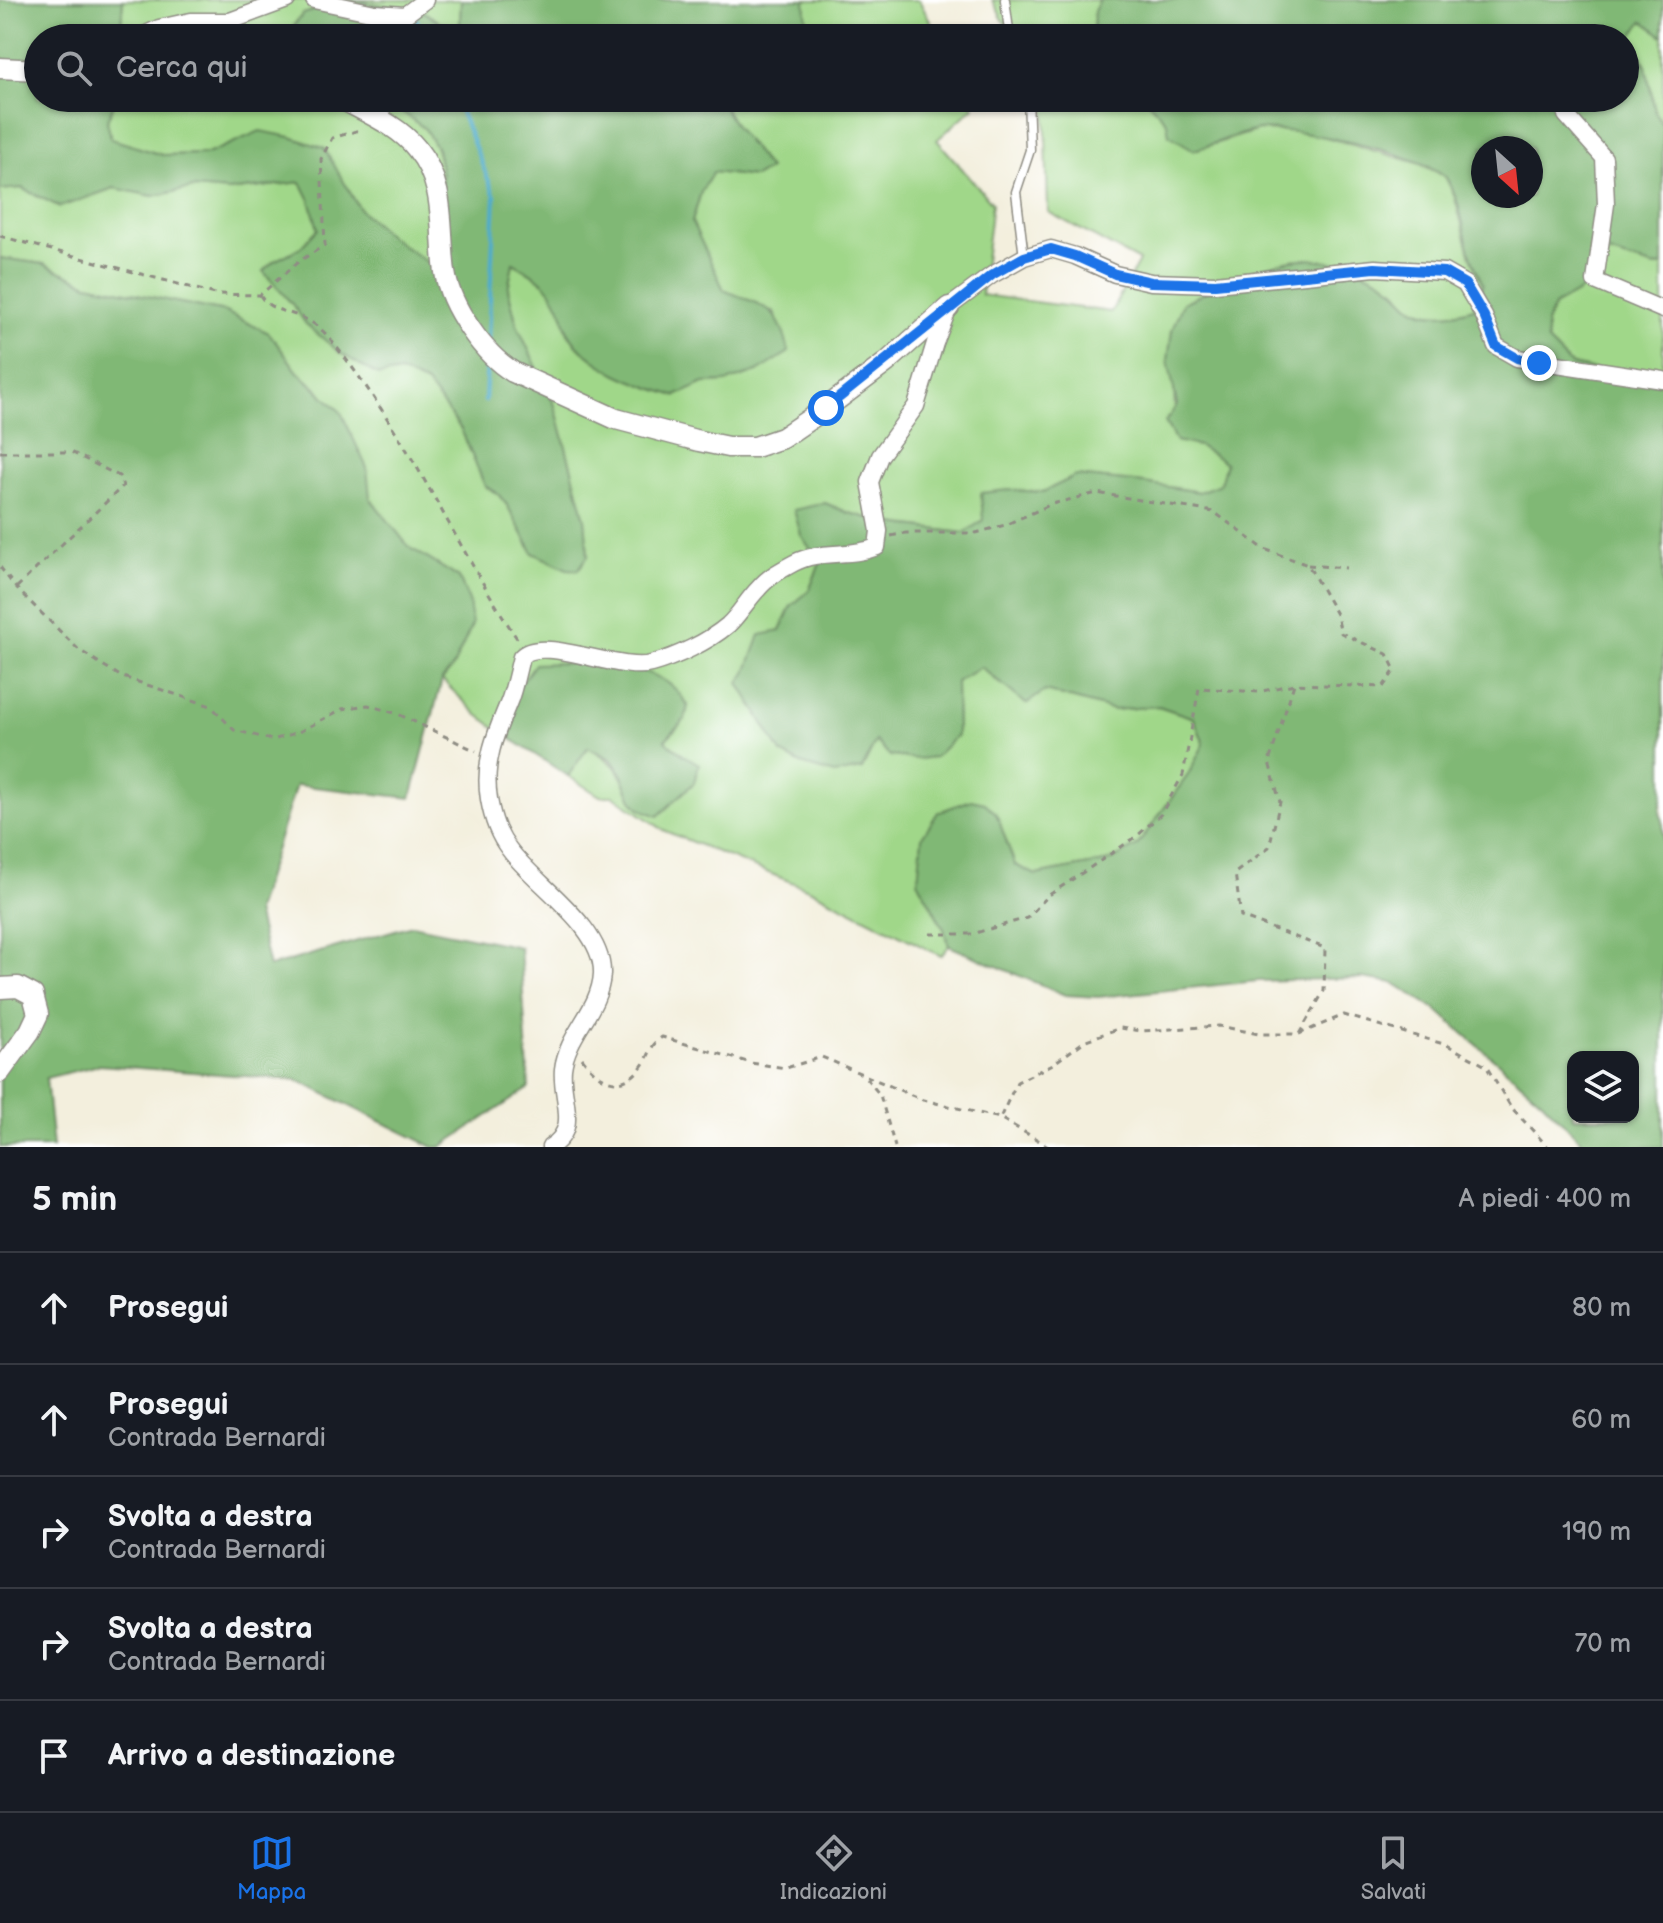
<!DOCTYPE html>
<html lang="it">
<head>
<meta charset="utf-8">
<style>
	body { margin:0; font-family:"Balsamiq Sans",sans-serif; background:#20242c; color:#f1f3f6 }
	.controls { position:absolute; right:24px; bottom:24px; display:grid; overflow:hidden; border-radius:16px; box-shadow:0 2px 6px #0004 }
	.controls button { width:72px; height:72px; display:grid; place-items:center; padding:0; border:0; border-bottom:2px solid #363941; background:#171b24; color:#f1f3f6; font:40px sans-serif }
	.compass { position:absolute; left:1471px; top:136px; width:72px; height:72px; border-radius:50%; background:#171b24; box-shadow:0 2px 6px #0004; rotate:153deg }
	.stop { position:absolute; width:24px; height:24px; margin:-18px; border:6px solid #1a73e8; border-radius:50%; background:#fff }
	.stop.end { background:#1a73e8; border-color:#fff; box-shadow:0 2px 8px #0008 }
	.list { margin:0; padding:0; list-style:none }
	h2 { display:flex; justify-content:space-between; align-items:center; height:104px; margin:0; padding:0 32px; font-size:34px }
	h2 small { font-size:26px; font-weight:400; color:#9ea1a6 }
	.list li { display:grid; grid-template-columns:52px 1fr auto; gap:24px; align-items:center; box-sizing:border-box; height:112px; padding:0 32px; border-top:2px solid #363941 }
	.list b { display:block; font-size:30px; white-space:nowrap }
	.list p { margin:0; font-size:26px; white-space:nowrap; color:#9ea1a6 }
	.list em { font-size:26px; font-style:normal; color:#9ea1a6 }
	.icon { flex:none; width:44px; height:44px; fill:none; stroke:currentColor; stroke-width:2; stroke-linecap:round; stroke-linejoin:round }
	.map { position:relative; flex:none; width:1663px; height:1147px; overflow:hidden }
	.search { position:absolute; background:#171b24; box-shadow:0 2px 6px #0004; left:24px; right:24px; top:24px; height:88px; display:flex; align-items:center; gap:20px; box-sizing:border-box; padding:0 28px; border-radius:44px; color:#9ea1a6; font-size:30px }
	.sheet { height:664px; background:#171b24 }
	nav { display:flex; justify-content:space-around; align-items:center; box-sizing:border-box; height:112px; border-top:2px solid #363941; background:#171b24; font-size:22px; color:#9ea1a6 }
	nav a { display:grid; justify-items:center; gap:4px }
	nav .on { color:#1a73e8 }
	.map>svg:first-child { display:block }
	.green { fill:#a0d789; stroke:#66815a; stroke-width:2 }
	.forest { fill:#80b875; stroke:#567250; stroke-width:2; fill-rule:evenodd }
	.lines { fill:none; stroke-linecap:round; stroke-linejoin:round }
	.stream { stroke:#4daccc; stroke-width:4 }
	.service-casing { stroke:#8f8d84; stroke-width:11 }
	.minor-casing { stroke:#8f8d84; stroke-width:19 }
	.tertiary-casing { stroke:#8f8d84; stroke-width:23 }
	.path { stroke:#8f8d84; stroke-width:3; stroke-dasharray:6 6; stroke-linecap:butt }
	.service { stroke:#fff; stroke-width:8 }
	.minor { stroke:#fff; stroke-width:16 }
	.tertiary { stroke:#fff; stroke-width:20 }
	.route { stroke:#1a73e8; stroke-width:10 }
</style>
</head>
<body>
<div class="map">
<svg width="1663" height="1147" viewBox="0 0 1663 1147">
	<rect width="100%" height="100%" fill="#fff"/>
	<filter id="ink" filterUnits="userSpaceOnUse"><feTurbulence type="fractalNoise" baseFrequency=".0125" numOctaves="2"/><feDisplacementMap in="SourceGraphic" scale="16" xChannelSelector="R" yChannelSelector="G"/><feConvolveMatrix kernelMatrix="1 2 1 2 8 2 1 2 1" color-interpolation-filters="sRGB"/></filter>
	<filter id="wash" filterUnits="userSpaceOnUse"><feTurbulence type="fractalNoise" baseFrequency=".006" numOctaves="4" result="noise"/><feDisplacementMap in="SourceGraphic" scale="32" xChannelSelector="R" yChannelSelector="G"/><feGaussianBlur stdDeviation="1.8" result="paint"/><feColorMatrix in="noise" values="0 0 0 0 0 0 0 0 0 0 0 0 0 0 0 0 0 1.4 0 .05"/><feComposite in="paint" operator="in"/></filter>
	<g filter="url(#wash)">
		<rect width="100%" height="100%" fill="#f3efdd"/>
		<path class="green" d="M 123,0 L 461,0 L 460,25 C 436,26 439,17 420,11 C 395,3 322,0 302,16 C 298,18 296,22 294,26 L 304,38 L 120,38 Z
			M 805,0 L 919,0 L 939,38 L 728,38 L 727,25 L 806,25 Z
			M 992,0 L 1100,0 L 1094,11 L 1093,38 L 1013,38 Z
			M 1642,20 L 1663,36 L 1663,125 L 1655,113 L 1650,85 L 1631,37 Z
			M 116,98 L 384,98 L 390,101 C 400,111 414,118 424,128 C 453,158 439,231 437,269 L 389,236 L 361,211 L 323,148 L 291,137 L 226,147 L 207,154 L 162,155 L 111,139 L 107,121 Z
			M 723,98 L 969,98 L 974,107 L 937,140 L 992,203 L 981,295 L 1111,312 L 1139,261 L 1048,212 L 1045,98 L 1145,98 L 1194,150 L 1259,130 L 1308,132 L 1418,163 L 1445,176 L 1454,195 L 1471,257 L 1483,284 L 1474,308 C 1455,314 1432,317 1413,308 C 1406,304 1400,294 1395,288 L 1174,386 L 1176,441 L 1199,446 L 1226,463 L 1220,484 L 1199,492 L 1143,483 L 1076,476 L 1043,492 L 1028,491 L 965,533 L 892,524 L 849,513 L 825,503 L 820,562 L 809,591 L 791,606 L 780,631 L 740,683 L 782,753 L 876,740 L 957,735 L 956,682 L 981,667 L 1000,684 L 1045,691 L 1114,710 L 1158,706 L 1194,718 L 1204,744 L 1188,775 L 1137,846 L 1110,861 L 1036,875 L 1015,865 L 996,813 L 918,881 L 944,929 L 949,946 L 941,956 L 811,890 L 665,831 L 614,796 L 600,796 L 568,776 L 588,747 C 616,762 620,771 632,800 L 678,796 L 694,783 L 683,755 L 665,740 L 685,719 L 688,706 L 672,686 L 641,671 L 605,665 L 563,663 L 514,693 L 511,739 L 478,715 L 442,680 L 453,667 L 459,578 L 409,547 L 385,517 L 370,498 L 322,393 L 298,372 L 269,333 L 225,312 L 88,284 L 44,264 L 0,258 L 0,190 L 21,188 L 60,207 L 114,188 L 153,196 L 194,188 L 229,191 L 301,182 L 310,200 L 318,229 L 300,248 L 274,261 L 263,271 L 293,305 L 306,324 L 427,384 L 461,429 L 485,486 L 498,494 L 507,505 L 533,553 L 550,560 L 588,556 L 585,519 L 555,406 L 517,325 L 508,289 L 513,262 C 541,279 551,283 563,315 C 565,321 565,328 568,333 C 590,369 639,382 676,396 L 704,383 L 726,382 L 757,372 L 788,352 L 774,312 L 724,290 L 707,258 L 692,222 L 701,192 L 713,172 L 754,177 L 768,169 L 735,126 L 722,103 Z
			M 1608,253 L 1655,267 L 1663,265 L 1663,384 L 1571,365 L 1548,342 L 1546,323 L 1555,305 L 1580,291 L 1594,267 Z"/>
		<path class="forest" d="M 0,0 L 123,0 L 120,38 L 38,38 L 38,98 L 116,98 L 107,121 L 111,139 L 162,155 L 207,154 L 260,131 L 291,137 L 324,148 L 361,211 L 389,236 L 437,269 L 442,174 L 437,149 L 425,129 L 384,98 L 723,98 L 722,104 L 735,126 L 769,169 L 754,177 L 713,172 L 701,192 L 692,222 L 724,290 C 764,307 779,305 789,352 L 757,372 L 726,382 L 704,383 L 676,396 C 639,385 589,368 569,333 C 565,328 565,321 563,315 C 552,286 540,277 513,263 L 508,289 L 517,325 L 555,406 L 585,519 L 588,556 L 578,570 L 567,569 L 533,553 L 507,505 L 498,494 L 485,486 L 461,429 L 427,384 L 400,372 L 379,376 L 340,353 L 306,324 L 293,305 L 263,271 L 274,261 L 300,248 L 318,229 L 310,200 L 301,182 L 229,191 L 193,188 L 153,196 L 114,188 L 60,207 L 22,188 L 0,190 Z
			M 461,0 L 805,0 L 807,25 L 780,36 L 763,25 L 728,25 L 728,38 L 304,38 L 293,26 L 303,14 L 343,3 L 365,2 L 424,12 L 444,26 L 460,25 Z
			M 1100,0 L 1663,0 L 1663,36 L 1643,21 L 1631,37 L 1646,65 L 1655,112 L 1663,125 L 1663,265 L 1655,267 L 1608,253 L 1594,267 L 1580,291 L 1555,305 L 1546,323 L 1548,342 L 1571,365 L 1663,384 L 1663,792 L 1660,813 L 1663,821 L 1663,1147 L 1587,1147 L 1542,1101 L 1496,1061 L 1435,1009 L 1394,983 L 1362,978 L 1258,981 L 1098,997 L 1065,995 L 949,946 L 944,929 L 918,881 L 922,837 L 938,812 L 971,800 L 985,803 L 996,813 L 1015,865 L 1036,875 L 1110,861 L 1137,846 L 1188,775 L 1204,744 L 1194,718 L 1159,706 L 1114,710 L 1045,691 L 1026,704 L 981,667 L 956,682 L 957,735 L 935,757 L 918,759 L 890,756 L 876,741 L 862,769 L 834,774 L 801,764 L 781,753 L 739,683 L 746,673 L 760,635 L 780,631 L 791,606 L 809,591 L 820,563 L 801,535 L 794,510 L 825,503 L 849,513 L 892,524 L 964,533 L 983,520 L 981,493 L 1008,490 L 1043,492 L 1076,476 L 1144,483 L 1199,492 L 1220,484 L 1226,463 L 1199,446 L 1176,441 L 1165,422 L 1177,405 L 1168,360 L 1172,330 L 1183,303 C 1215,288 1269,259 1304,259 C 1326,259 1357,267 1376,277 C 1391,284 1398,294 1409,304 C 1424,319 1456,314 1474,308 L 1483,284 C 1478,274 1474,265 1471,255 C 1463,231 1461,201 1447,179 C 1431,155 1289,126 1259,130 C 1238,133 1215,144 1194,150 L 1169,135 L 1167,122 L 1145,98 L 1625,98 L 1625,38 L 1093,38 L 1094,11 ZM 1483,148 L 1531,148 L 1531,196 L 1483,196 ZM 1573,1057 L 1633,1057 L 1633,1117 L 1573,1117 Z
			M 0,258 L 44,264 L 88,284 L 225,312 L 269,333 L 298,372 L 341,412 L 367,468 L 370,498 L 385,517 L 409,547 L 459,578 L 469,601 L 472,625 L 453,667 L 442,680 L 411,798 L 296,785 L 256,911 L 269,967 L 412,925 L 520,947 L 529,1088 L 441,1147 L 433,1147 L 297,1080 L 99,1065 L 46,1078 L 53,1147 L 0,1147 Z
			M 563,663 C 598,664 643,663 672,686 C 678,691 683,699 688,705 L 685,719 L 665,740 L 683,755 L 699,764 L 694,783 L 658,816 L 640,809 L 632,800 L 621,773 L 611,759 L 588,747 L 568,776 L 511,739 L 514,693 L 535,664 Z"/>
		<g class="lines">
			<path class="stream" d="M 414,15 L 426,38
				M 455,98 L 495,196 L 488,339
				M 485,401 L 487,359"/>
		</g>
	</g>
	<g filter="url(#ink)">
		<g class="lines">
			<g class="service-casing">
				<path id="service" d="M 1005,0 L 1010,38
					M 1024,257 L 1016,192 L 1030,150 L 1028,98"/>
			</g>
			<g class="minor-casing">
				<path id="minor" d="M 314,0 L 375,13 L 405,15 L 425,0
					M 138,38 L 159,28 L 191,21 L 230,21 L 287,0
					M 1567,98 L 1566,115 L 1604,158 L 1606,204 L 1595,281 L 1663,310
					M 550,1147 C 581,1128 560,1098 563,1069 C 567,1034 600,1010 602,974 C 604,927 534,884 509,849 C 498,835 492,817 489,799 C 483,764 495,735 508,704 C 514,690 517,673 521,657 C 541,634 620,673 651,664 C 676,657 708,642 728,625 C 740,614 747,600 759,588 C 768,577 781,570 794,563 C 820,549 850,558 877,547 L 879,531 L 870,482 L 880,456 L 916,406 L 935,343 L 949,307 L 992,275 L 1024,257 L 1051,249 L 1075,256 L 1115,274 L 1151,282 L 1215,284 L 1375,268 L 1444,272 L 1465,284 L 1484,316 L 1496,346 L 1517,358 L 1663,380"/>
			</g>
			<g class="tertiary-casing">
				<path id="tertiary" d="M 0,68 L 38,70
					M 340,98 C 365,112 398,125 417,149 C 447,186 439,228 445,272 C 450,306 484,355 513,372 L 616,419 L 699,441 L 728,447 L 755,447 L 782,438 L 826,408 L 887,362 L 949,307
					M 0,988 L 18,987 L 33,995 L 38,1014 L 30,1031 L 0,1072"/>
			</g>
			<path class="path" d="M 0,236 L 215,294 L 260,295 L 298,262 L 325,245 L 321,159 L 332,138 L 363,129
				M 260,295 C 269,312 292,311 307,320 C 316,324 328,335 334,344 C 409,436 455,545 520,643
				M 0,452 L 71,452 L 119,476 L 123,486 L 16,588
				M 891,536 L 906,533 L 976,533 L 1005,525 L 1052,504 L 1097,493 L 1214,512 L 1264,549 L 1308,565 L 1337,616 L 1341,633 L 1387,654 L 1395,670 L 1383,687 L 1294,684 L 1269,762 L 1280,802 L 1269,847 L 1235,873 L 1241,917 L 1325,948 L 1324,991 L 1299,1034 L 1259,1034 L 1219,1026 L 1141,1031 L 1120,1028 L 1086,1040 L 1053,1064 L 1017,1082 L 1000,1118
				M 1308,565 L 1346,568
				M 0,567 L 16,588 L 79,650 L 120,676 L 211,706 L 234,730 L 273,740 L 301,731 L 342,709 L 368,705 L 398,714 L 476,751
				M 930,934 L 972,934 L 1027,918 L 1049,895 L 1136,837 L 1161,814 L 1183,775 L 1199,688 L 1258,692 L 1294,684
				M 1299,1034 L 1344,1015 L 1447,1045 L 1486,1066 L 1511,1107 L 1548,1147
				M 582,1058 C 600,1082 623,1095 644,1063 C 652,1051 649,1047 662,1037 L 751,1063 L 786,1068 L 822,1057 L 923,1100 L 1000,1118 L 1050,1147
				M 866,1078 L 880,1095 L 895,1147"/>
			<use href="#service" class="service"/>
			<use href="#minor" class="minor"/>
			<use href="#tertiary" class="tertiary"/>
		</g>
	</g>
	<g class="lines" filter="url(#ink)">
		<path class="route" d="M 826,408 L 992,275 L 1024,257 L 1051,249 L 1075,256 L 1115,274 L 1151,282 L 1215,284 L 1375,268 L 1444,272 L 1465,284 L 1484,316 L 1496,346 L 1517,358 L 1539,363"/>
	</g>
</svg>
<div class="controls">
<button><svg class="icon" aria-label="layers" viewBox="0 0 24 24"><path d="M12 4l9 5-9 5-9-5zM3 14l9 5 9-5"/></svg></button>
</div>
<svg class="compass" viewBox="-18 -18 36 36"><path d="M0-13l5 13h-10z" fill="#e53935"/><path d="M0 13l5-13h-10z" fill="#9ea1a6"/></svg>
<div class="stop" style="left:826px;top:408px"></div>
<div class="stop end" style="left:1539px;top:363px"></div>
<div class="search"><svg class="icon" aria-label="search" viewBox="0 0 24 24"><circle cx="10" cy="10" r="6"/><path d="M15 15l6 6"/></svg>Cerca qui</div>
</div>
<section class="sheet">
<h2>5 min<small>A piedi · 400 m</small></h2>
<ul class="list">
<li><svg class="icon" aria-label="ahead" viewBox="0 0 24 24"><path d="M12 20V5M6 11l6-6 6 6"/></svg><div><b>Prosegui</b></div><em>80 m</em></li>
<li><svg class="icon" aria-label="ahead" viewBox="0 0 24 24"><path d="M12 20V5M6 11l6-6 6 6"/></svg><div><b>Prosegui</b><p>Contrada Bernardi</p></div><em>60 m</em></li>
<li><svg class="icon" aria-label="right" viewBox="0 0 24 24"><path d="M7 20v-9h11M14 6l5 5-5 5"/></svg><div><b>Svolta a destra</b><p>Contrada Bernardi</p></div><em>190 m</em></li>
<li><svg class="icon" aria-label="right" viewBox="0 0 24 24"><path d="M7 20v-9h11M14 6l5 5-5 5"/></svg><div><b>Svolta a destra</b><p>Contrada Bernardi</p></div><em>70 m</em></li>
<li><svg class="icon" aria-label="arrive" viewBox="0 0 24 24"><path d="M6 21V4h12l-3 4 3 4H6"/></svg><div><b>Arrivo a destinazione</b></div></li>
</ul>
</section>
<nav>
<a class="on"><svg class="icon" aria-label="map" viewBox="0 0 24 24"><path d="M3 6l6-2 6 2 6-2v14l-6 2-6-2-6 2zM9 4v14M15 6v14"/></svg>Mappa</a>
<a><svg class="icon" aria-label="directions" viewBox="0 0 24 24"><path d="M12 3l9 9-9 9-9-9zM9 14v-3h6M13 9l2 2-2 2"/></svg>Indicazioni</a>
<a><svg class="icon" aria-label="saved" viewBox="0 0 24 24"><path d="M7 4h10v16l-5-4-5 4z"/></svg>Salvati</a>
</nav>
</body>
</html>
